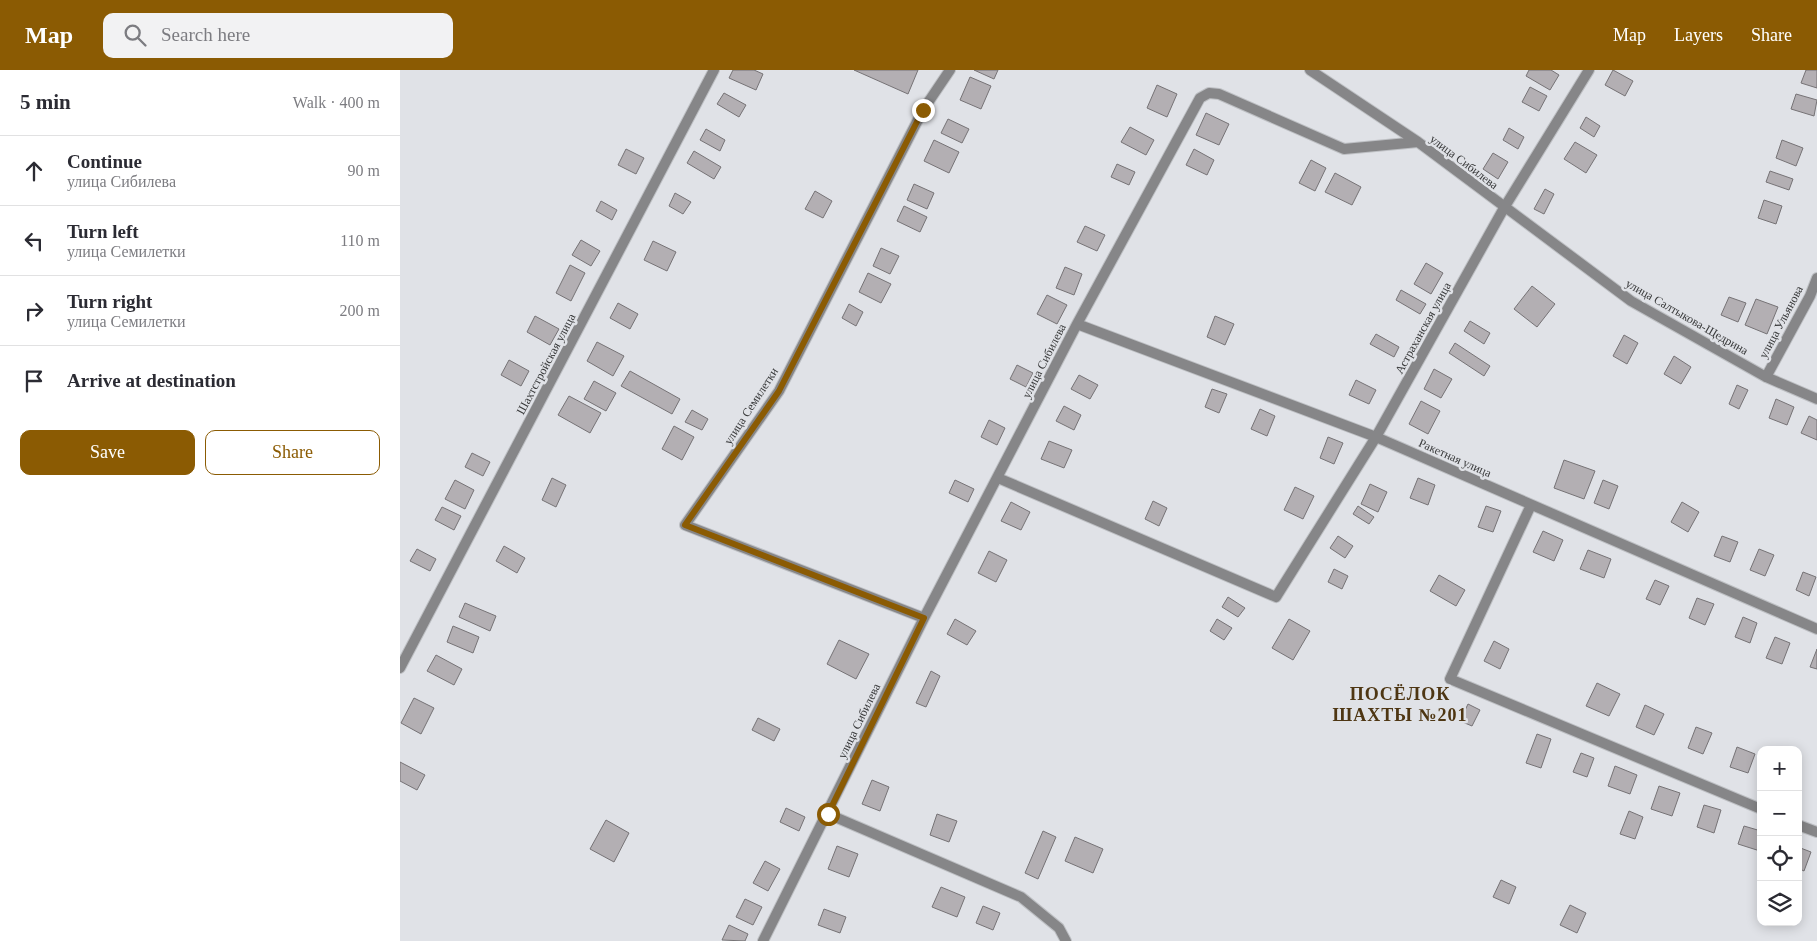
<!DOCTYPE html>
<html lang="en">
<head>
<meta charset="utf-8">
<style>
	body { margin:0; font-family:Georgia,serif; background:#f2f2f3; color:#2b2b33 }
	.controls { position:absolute; right:15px; bottom:15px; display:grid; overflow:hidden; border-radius:10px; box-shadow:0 2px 12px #0003 }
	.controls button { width:45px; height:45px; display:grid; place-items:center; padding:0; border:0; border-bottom:1px solid #e1e1e2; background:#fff; color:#2b2b33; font:25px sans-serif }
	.stop { position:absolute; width:15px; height:15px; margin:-11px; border:4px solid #8b5b03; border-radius:50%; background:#fff }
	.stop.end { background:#8b5b03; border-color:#fff; box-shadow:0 1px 5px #0008 }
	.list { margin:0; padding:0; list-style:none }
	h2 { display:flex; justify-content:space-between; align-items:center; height:65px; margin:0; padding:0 20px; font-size:21px }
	h2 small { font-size:16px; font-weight:400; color:#7c7c81 }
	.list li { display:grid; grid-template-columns:32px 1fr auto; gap:15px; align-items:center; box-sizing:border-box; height:70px; padding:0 20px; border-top:1px solid #e1e1e2 }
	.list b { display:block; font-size:19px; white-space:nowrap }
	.list p { margin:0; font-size:16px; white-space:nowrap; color:#7c7c81 }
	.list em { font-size:16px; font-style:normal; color:#7c7c81 }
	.actions { display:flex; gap:10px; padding:15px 20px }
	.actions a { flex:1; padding:11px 0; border:1px solid #8b5b03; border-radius:10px; text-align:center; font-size:18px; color:#8b5b03 }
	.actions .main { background:#8b5b03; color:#fff }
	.icon { flex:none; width:28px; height:28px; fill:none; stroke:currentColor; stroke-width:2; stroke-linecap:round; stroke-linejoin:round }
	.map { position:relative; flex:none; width:1417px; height:871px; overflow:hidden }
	header { display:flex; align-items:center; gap:30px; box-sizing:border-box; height:70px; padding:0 25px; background:#8b5b03; color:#fff }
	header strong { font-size:24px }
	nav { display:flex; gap:28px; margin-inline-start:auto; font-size:18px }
	.search { width:350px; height:45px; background:#f2f2f3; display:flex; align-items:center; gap:12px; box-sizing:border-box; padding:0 18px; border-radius:10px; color:#7c7c81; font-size:19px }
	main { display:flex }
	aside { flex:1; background:#fff }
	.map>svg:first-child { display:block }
	.building { fill:#b3afb3; stroke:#767376 }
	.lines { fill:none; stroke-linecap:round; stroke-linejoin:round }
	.street-casing { stroke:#bec0c4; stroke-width:12 }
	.street { stroke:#868688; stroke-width:10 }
	.route { stroke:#8b5b03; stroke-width:6 }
	.labels { text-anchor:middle; stroke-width:5; stroke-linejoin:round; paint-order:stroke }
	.street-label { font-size:12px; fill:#38393a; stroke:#e0e2e7 }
	.district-label { font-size:18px; font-weight:bold; letter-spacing:1px; fill:#4e3613; stroke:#e0e2e7 }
</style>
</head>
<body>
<header>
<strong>Map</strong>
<div class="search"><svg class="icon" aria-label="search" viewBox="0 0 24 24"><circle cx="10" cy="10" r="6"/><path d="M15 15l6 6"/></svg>Search here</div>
<nav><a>Map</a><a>Layers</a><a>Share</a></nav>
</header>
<main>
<aside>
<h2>5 min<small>Walk · 400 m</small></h2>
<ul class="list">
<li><svg class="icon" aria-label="ahead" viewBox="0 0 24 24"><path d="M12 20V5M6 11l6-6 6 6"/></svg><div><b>Continue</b><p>улица Сибилева</p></div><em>90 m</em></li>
<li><svg class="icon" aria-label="left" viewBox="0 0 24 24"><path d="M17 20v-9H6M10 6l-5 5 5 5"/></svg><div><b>Turn left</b><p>улица Семилетки</p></div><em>110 m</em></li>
<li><svg class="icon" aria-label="right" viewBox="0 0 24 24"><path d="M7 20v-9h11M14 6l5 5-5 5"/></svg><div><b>Turn right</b><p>улица Семилетки</p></div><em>200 m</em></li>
<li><svg class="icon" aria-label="arrive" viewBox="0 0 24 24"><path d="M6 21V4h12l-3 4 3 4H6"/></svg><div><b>Arrive at destination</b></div></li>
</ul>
<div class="actions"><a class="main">Save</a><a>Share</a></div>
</aside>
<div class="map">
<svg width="1417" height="871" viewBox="0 0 1417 871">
	<rect width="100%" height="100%" fill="#e0e2e7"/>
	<path class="building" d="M 333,0 L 354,0 L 363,4 L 356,20 L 329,8 Z
		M 454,0 L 518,0 L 508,24 Z
		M 574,0 L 598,0 L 594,9 Z
		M 1129,0 L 1151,0 L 1159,5 L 1150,20 L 1126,6 Z
		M 1213,0 L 1233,11 L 1225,26 L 1205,15 Z
		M 1406,0 L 1417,0 L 1417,18 L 1401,13 Z
		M 570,7 L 591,16 L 581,39 L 560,30 Z
		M 757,15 L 777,24 L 767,47 L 747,38 Z
		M 1130,17 L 1147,26 L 1139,41 L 1122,32 Z
		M 324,23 L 346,35 L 339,47 L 317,34 Z
		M 1396,24 L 1417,30 L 1414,46 L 1391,39 Z
		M 806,43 L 829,54 L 819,75 L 796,65 Z
		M 1186,47 L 1200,56 L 1194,67 L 1180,58 Z
		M 548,49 L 569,59 L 562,73 L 541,63 Z
		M 730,57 L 754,70 L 746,85 L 721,72 Z
		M 1109,58 L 1124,67 L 1118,79 L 1103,70 Z
		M 306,59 L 325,70 L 320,81 L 300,70 Z
		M 534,70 L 559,82 L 549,103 L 524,91 Z
		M 1382,70 L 1403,78 L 1396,96 L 1376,88 Z
		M 1175,72 L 1197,85 L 1186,103 L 1164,89 Z
		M 226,79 L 244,88 L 236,104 L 218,95 Z
		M 794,79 L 814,90 L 807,105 L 786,95 Z
		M 294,81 L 321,97 L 314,109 L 287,93 Z
		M 1093,83 L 1108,92 L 1098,109 L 1083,99 Z
		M 911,90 L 926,98 L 915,121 L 899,113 Z
		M 717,94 L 735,102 L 729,115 L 711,107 Z
		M 1370,101 L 1393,109 L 1389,120 L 1366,112 Z
		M 935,103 L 961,117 L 952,135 L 925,122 Z
		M 514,114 L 534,123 L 527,139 L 507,130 Z
		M 1145,119 L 1154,124 L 1144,144 L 1134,139 Z
		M 415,121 L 432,131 L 423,148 L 405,139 Z
		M 275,123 L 291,132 L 283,144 L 269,136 Z
		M 1364,130 L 1382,136 L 1376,154 L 1358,148 Z
		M 201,131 L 217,140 L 212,150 L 196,141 Z
		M 504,136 L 527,147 L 520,162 L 497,151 Z
		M 685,156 L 705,165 L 697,181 L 677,172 Z
		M 181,170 L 200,181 L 191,196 L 172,185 Z
		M 253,171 L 276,182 L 267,201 L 244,190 Z
		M 481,178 L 499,186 L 490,204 L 473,196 Z
		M 1026,193 L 1043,203 L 1031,224 L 1014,214 Z
		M 170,195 L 185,203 L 171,231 L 156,223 Z
		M 665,197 L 682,204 L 674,225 L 656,218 Z
		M 468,203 L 491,214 L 481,233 L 459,222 Z
		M 1132,216 L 1155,234 L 1137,257 L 1114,239 Z
		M 1001,220 L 1026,234 L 1020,244 L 996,230 Z
		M 647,225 L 667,235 L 657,254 L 637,244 Z
		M 1329,227 L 1346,233 L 1338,252 L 1321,245 Z
		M 1356,229 L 1378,237 L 1367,264 L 1345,255 Z
		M 218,233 L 238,244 L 230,259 L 210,248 Z
		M 449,234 L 463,242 L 456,256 L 442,248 Z
		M 135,246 L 159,259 L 150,275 L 127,262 Z
		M 815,246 L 834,254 L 825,275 L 807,267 Z
		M 1070,251 L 1090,263 L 1084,274 L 1064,261 Z
		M 976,264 L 999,277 L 994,287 L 970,274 Z
		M 1224,265 L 1238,273 L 1227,294 L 1213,286 Z
		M 197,272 L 224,286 L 213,306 L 187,291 Z
		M 1055,273 L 1090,296 L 1084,306 L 1049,283 Z
		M 1274,286 L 1291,297 L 1281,314 L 1264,304 Z
		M 109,290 L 129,301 L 121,316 L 101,305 Z
		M 617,295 L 633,303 L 626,317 L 610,309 Z
		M 1034,299 L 1052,309 L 1041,328 L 1024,319 Z
		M 230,301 L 280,329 L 272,344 L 221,316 Z
		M 679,305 L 698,315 L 690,329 L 671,319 Z
		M 956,310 L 976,320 L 969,334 L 949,325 Z
		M 194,311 L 216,323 L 206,341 L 184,329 Z
		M 1337,315 L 1348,320 L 1339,339 L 1329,334 Z
		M 812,319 L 827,324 L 819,343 L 805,337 Z
		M 169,326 L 201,343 L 190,363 L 158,345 Z
		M 1376,329 L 1394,337 L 1387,355 L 1369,348 Z
		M 1021,331 L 1040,341 L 1028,364 L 1009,354 Z
		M 664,336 L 681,345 L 674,360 L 656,351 Z
		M 860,339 L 875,346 L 867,366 L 851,359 Z
		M 292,340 L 308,349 L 302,360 L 285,352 Z
		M 1409,346 L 1417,350 L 1417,370 L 1401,363 Z
		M 589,350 L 605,358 L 597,375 L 581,367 Z
		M 274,356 L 294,367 L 282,390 L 262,379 Z
		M 928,367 L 943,373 L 934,394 L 920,388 Z
		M 649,371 L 672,380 L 664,398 L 641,389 Z
		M 72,383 L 90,392 L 83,406 L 65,397 Z
		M 1164,390 L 1195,401 L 1184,429 L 1154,418 Z
		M 152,408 L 166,415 L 156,437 L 142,430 Z
		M 1018,408 L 1035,415 L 1028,435 L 1010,428 Z
		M 55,410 L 74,420 L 65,439 L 45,429 Z
		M 555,410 L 574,419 L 568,432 L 549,423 Z
		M 1203,410 L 1218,416 L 1209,439 L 1194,433 Z
		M 970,414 L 987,422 L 978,442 L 961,434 Z
		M 895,417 L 914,426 L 903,449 L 884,440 Z
		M 753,431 L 767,438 L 759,456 L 745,449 Z
		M 611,432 L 630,442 L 621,460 L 601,451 Z
		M 1282,432 L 1299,442 L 1288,462 L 1271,452 Z
		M 958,436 L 974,447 L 969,454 L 953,444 Z
		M 1086,436 L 1101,441 L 1093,462 L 1078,457 Z
		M 42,437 L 61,446 L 54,460 L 35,450 Z
		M 1143,461 L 1163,470 L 1154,491 L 1133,482 Z
		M 938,466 L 953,476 L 945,488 L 930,478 Z
		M 1322,466 L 1338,472 L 1330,492 L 1314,486 Z
		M 104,476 L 125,488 L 117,503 L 96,491 Z
		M 17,479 L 36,489 L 30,501 L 10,491 Z
		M 1359,479 L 1374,485 L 1365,506 L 1350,500 Z
		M 1188,480 L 1211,489 L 1204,508 L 1180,499 Z
		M 589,481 L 607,490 L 596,512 L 578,503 Z
		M 934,499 L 948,506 L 942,519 L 928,512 Z
		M 1403,502 L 1416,507 L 1409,526 L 1396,520 Z
		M 1039,505 L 1065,520 L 1056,536 L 1030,521 Z
		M 1255,510 L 1269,516 L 1260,535 L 1246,529 Z
		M 828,527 L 845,538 L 838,547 L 822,537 Z
		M 1297,528 L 1314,534 L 1305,555 L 1289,548 Z
		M 65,533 L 96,546 L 90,561 L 59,547 Z
		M 1343,547 L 1357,553 L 1350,573 L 1335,567 Z
		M 555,549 L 576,561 L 567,575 L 547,564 Z
		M 817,549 L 832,558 L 824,570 L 810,561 Z
		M 889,549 L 910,561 L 893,590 L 872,578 Z
		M 53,556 L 79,567 L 73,583 L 47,572 Z
		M 1375,567 L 1390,573 L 1382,594 L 1366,588 Z
		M 439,570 L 469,584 L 456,609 L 427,594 Z
		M 1094,571 L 1109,579 L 1100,599 L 1084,591 Z
		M 1417,579 L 1417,599 L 1410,597 Z
		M 36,585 L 62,599 L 54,615 L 27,601 Z
		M 531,601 L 540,606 L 526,637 L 516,633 Z
		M 1197,613 L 1220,624 L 1209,646 L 1186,636 Z
		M 14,628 L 34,638 L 21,664 L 1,653 Z
		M 1068,634 L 1080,640 L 1072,656 L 1060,651 Z
		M 1245,635 L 1264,644 L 1254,665 L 1236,657 Z
		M 358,648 L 380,659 L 374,671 L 352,660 Z
		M 1296,657 L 1312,663 L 1303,684 L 1288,678 Z
		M 1137,664 L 1151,669 L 1141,698 L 1126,693 Z
		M 1337,677 L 1355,684 L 1348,703 L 1330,697 Z
		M 1181,683 L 1194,688 L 1187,707 L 1173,702 Z
		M 0,692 L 25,705 L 17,720 L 0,711 Z
		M 1215,696 L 1237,705 L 1230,724 L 1208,716 Z
		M 472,710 L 489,717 L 480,741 L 462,734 Z
		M 1259,716 L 1280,723 L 1272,746 L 1251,739 Z
		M 1304,735 L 1321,740 L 1314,763 L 1297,757 Z
		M 386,738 L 405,747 L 399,761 L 380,752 Z
		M 1229,741 L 1243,747 L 1235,769 L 1220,764 Z
		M 537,744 L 557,751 L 549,772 L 530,765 Z
		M 206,750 L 229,763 L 214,792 L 190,779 Z
		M 1344,756 L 1361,761 L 1360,781 L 1338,774 Z
		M 643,761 L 656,767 L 638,809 L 625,803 Z
		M 675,767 L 703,779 L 693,803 L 665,791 Z
		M 437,776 L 458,784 L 449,807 L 428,799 Z
		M 1398,777 L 1411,782 L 1404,801 L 1398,798 Z
		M 365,791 L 380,799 L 368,821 L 353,813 Z
		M 1101,810 L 1116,817 L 1109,834 L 1093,827 Z
		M 541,817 L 565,827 L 557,847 L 532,837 Z
		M 345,829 L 362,837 L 353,855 L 336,847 Z
		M 1170,835 L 1186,843 L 1177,863 L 1160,855 Z
		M 583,836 L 600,843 L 593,860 L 576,853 Z
		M 424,839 L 446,847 L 440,863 L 418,855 Z
		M 329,855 L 348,864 L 345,871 L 322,870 Z"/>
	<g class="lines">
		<g class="street-casing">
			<path id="street" d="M 910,0 L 1018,72
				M 677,254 L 976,367 L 1417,559
				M 1366,307 L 1410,226 L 1417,208
				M 598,408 L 876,527 L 976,367 L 1104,138 L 1189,0
				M 1131,435 L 1050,609 L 1361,739
				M 524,548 L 285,455 L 379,321 L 523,40 L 550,0
				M 0,598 L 314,0
				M 428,744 L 621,827 L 659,858 L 666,871
				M 1398,755 L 1417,762
				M 363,871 L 524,548 L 677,254 L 800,28 L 809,23 L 819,24 L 944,79 L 1018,72 L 1231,231 L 1366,307 L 1417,329"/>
		</g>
		<use href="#street" class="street"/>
	</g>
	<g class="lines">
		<path class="route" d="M 428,744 L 524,548 L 285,455 L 379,321 L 523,40"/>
	</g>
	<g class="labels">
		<g class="street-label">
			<text transform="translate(1064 92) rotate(37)" y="4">улица Сибилева</text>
			<text transform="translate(1287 247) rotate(30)" y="4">улица Салтыкова-Щедрина</text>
			<text transform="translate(1381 252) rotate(-62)" y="4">улица Ульянова</text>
			<text transform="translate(1023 258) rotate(-61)" y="4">Астраханская улица</text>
			<text transform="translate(644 291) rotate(-63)" y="4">улица Сибилева</text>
			<text transform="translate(146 294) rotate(-62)" y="4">Шахтстройская улица</text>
			<text transform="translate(351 336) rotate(-57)" y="4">улица Семилетки</text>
			<text transform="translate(1055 388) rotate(24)" y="4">Ракетная улица</text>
			<text transform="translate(459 651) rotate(-64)" y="4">улица Сибилева</text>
		</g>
		<g class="district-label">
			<text x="1000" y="630">ПОСЁЛОК<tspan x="1000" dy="21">ШАХТЫ №201</tspan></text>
		</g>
	</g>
</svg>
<div class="controls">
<button>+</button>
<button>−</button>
<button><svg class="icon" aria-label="locate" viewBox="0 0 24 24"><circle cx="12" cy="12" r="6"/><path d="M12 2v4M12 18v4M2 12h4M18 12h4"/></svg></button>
<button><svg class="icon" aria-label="layers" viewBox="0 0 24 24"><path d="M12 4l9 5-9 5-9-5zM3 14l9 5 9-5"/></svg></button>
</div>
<div class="stop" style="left:428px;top:744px"></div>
<div class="stop end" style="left:523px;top:40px"></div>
</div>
</main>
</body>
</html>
